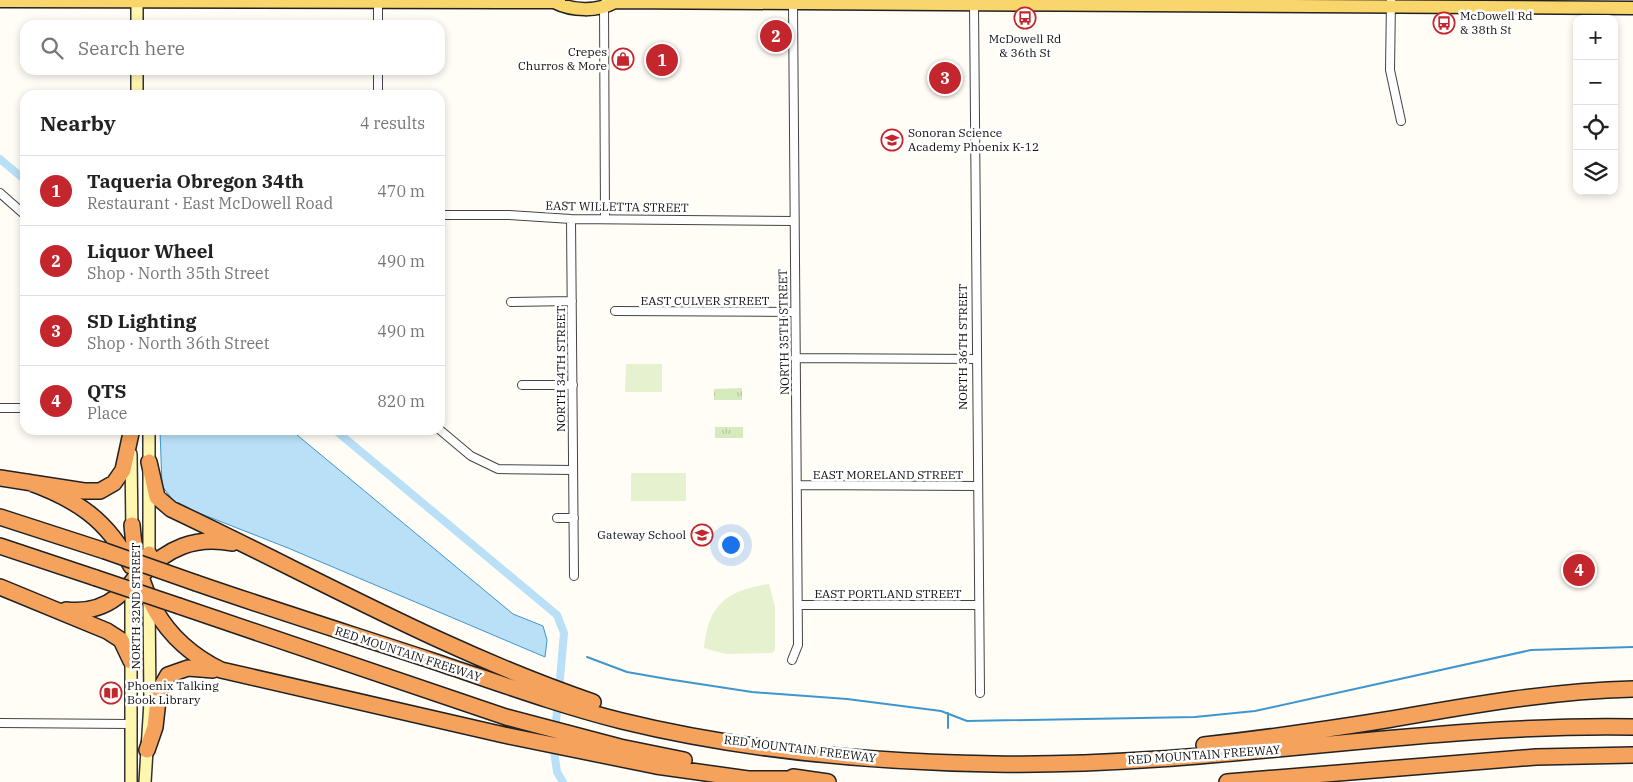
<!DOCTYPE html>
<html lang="en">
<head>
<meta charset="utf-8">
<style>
	body { margin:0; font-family:"IBM Plex Serif",serif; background:#f2f2f2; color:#222 }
	.controls { position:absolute; right:15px; top:15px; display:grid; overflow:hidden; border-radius:10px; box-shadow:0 2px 8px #0003 }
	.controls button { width:45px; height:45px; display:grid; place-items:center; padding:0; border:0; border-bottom:1px solid #e0e0e0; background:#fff; color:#222; font:25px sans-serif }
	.you { position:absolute; left:730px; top:544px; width:18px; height:18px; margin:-12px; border:4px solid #fff; border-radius:50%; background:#1a73e8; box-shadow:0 0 0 8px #1a73e833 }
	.badge { display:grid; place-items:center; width:32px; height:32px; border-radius:50%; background:#c4262e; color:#fff; font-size:16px; font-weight:700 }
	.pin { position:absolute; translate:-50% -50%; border:2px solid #fff; box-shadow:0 1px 5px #0006 }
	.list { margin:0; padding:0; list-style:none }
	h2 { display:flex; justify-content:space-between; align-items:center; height:65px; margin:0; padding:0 20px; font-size:21px }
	h2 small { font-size:16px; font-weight:400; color:#767676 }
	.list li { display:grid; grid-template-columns:32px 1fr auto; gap:15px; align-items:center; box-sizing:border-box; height:70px; padding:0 20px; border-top:1px solid #e0e0e0 }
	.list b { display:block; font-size:19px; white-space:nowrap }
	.list p { margin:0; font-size:16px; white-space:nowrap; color:#767676 }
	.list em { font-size:16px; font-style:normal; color:#767676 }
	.icon { flex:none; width:28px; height:28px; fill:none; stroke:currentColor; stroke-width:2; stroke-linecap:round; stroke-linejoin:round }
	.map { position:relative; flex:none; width:1633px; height:782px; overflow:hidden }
	.search { position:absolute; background:#fff; box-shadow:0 2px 8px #0003; left:20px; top:20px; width:425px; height:55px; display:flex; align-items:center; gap:12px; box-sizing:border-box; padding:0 18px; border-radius:15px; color:#767676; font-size:19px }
	.panel { position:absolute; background:#fff; box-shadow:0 2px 8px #0003; left:20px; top:90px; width:425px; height:345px; border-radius:15px }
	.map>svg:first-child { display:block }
	.grass { fill:url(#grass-tufts) }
	.pitch { fill:#e6f2cf }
	.water { fill:#b9e0f7; stroke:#3f96cf }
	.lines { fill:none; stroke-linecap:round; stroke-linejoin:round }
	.stream { stroke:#3f96cf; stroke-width:2 }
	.canal { stroke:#b9e0f7; stroke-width:8 }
	.minor-casing { stroke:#444; stroke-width:10 }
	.secondary-casing { stroke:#333; stroke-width:14 }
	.primary-casing { stroke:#222; stroke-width:15 }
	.motorway-casing { stroke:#222; stroke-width:18 }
	.minor { stroke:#fff; stroke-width:8 }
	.secondary { stroke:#fff6b0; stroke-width:11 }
	.primary { stroke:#f9d66b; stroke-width:12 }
	.motorway { stroke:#f5a25d; stroke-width:15 }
	.motorway-bridge-casing { stroke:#222; stroke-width:18; stroke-linecap:butt }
	.motorway-bridge { stroke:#f5a25d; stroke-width:15 }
	.labels { text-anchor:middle; stroke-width:5; stroke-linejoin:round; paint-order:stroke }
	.poi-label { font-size:12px; fill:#111; stroke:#fff; text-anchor:start }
	.street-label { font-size:12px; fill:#111; stroke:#fff }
</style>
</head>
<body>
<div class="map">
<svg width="1633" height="782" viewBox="0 0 1633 782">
	<defs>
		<pattern id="grass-tufts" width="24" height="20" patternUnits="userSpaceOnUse" patternTransform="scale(1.25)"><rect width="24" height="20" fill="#d5ebbd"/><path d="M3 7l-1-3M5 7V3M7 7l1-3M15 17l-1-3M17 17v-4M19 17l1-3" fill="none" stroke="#b6c8a1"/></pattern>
	</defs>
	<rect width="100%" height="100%" fill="#fffdf5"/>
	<path class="grass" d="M 742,388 L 742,400 L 714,400 L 714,389 Z
		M 715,427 L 743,427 L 743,438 L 715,438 Z"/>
	<path class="pitch" d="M 626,364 L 662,364 L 662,392 L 625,392 Z
		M 631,473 L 686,473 L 686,501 L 631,501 Z
		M 769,584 L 775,606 L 775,650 L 772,653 L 726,654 L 704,648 C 708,605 727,590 769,584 Z"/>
	<path class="water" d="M 160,430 L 291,430 L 513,614 L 543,626 L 547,640 L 545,657 L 288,548 L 176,504 L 162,486 Z"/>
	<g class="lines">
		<path class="stream" d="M 587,657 L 627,672 L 667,679 L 752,692 L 847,699 L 941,711 L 967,721 L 1195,717 L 1255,711 L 1531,650 L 1633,647
			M 948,713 L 948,728"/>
		<path class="canal" d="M 0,159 L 25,180
			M 335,430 L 557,615 L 564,633 L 559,690
			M 555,732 L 558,701
			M 553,744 L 557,772 L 563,782"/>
		<g class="minor-casing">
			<path id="minor" d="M 1391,0 L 1390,70 L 1401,121
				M 378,2 L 378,25
				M 604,4 L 605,219
				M 974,5 L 980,693
				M 378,95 L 378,70
				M 0,193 L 25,215
				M 440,215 L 509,215 L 571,219 L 794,221
				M 571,219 L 574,576
				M 511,302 L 572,301
				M 615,311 L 795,312
				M 795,358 L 977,359
				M 522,385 L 573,385
				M 0,408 L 25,408
				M 440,430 L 471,456 L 498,469 L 573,470
				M 798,485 L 977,486
				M 557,518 L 574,518
				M 798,605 L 978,605
				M 792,660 L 798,645 L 793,3
				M 0,723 L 131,724"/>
		</g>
		<g class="secondary-casing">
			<path id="secondary" d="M 137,25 L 137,0
				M 137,95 L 137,70
				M 131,454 L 132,533
				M 149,560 L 149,430
				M 131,782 L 131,584
				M 145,782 L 150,702 L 149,601"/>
		</g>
		<g class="primary-casing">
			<path id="primary" d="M 610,0 L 615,2 L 1633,8
				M 0,1 L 554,2 L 559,0
				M 554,2 C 572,11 597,12 615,2"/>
		</g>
		<g class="motorway-casing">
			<path id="motorway" d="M 149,462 L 157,497 L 171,509 C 311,575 446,652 593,702
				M 0,478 L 84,491 L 100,491 L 114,483 L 123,470 L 131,433
				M 28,482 C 76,499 108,520 131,566
				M 0,517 L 105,551
				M 132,525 C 137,590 160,640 221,670 L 504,735 L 656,766 L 748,779 L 803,779
				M 0,546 L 96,578
				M 142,575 C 167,548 195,536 232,543
				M 196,583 C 274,610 354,635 433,661 C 496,682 558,705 622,721 C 740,750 873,762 994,764 C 1208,768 1420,723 1633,727
				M 0,587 L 107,631 L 121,640 L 131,661
				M 179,606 L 506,717 L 620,747 L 684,760
				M 66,610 C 108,615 132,589 149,554
				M 1204,745 C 1267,738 1330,729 1392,719 C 1472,705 1551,691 1633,689
				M 147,750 L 155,727 L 159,691 L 168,675 L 188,668 L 213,670
				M 793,777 L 828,782
				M 1227,782 L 1536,757 L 1633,755"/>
		</g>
		<use href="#minor" class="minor"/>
		<use href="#secondary" class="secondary"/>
		<use href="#primary" class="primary"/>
		<use href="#motorway" class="motorway"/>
		<g class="motorway-bridge-casing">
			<path id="motorway-bridge" d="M 105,551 L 196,583
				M 96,578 L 179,606"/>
		</g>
		<use href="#motorway-bridge" class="motorway-bridge"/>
	</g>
	<defs>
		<g id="bus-ring" transform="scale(1.125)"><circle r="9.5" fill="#fff" stroke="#c4262e" stroke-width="1.5"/><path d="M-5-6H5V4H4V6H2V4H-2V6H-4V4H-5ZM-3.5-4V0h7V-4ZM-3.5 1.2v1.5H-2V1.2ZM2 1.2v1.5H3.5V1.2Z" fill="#c4262e"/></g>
		<g id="shop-ring" transform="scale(1.125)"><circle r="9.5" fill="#fff" stroke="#c4262e" stroke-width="1.5"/><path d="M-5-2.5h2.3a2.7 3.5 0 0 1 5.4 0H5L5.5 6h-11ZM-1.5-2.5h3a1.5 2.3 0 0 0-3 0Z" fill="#c4262e"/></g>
		<g id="school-ring" transform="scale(1.125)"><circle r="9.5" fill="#fff" stroke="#c4262e" stroke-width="1.5"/><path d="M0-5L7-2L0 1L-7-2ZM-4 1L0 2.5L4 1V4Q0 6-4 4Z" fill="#c4262e"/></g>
		<g id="library-ring" transform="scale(1.125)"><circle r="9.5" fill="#fff" stroke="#c4262e" stroke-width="1.5"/><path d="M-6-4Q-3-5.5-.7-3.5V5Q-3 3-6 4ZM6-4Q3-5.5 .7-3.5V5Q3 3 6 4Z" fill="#c4262e"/></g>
	</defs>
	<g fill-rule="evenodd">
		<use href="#bus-ring" x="1025" y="18"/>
		<use href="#bus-ring" x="1444" y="23"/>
		<use href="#shop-ring" x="623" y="59"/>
		<use href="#school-ring" x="892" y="140"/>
		<use href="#school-ring" x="702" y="535"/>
		<use href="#library-ring" x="111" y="693"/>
	</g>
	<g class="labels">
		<g class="poi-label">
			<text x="1460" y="20">McDowell Rd<tspan x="1460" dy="14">&amp; 38th St</tspan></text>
			<text x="1025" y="43" text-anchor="middle">McDowell Rd<tspan x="1025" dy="14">&amp; 36th St</tspan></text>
			<text x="607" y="56" text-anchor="end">Crepes<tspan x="607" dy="14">Churros &amp; More</tspan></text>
			<text x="908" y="137">Sonoran Science<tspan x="908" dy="14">Academy Phoenix K-12</tspan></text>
			<text x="686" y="539" text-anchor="end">Gateway School</text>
			<text x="127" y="690">Phoenix Talking<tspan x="127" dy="14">Book Library</tspan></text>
		</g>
		<g class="street-label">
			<text transform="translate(617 207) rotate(1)" y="4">EAST WILLETTA STREET</text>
			<text x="705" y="305">EAST CULVER STREET</text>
			<text transform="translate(784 332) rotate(-91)" y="4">NORTH 35TH STREET</text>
			<text transform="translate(963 347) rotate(-90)" y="4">NORTH 36TH STREET</text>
			<text transform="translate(561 369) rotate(-90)" y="4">NORTH 34TH STREET</text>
			<text x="888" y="479">EAST MORELAND STREET</text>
			<text x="888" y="598">EAST PORTLAND STREET</text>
			<text transform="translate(136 606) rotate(-90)" y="4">NORTH 32ND STREET</text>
			<text transform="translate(408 654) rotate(18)" y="4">RED MOUNTAIN FREEWAY</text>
			<text transform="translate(800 749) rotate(7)" y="4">RED MOUNTAIN FREEWAY</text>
			<text transform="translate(1204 755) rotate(-4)" y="4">RED MOUNTAIN FREEWAY</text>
		</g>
	</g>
</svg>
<div class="controls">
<button>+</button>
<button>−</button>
<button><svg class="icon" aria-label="locate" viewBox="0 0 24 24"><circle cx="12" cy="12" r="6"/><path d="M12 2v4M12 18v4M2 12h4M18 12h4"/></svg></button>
<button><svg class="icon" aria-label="layers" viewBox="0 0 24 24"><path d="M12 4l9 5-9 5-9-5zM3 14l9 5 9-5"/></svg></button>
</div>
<div class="you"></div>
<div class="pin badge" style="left:662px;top:60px">1</div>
<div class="pin badge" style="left:776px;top:36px">2</div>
<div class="pin badge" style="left:945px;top:78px">3</div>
<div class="pin badge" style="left:1579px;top:570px">4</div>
<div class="search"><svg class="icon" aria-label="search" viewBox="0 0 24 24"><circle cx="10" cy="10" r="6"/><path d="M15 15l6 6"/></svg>Search here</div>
<section class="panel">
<h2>Nearby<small>4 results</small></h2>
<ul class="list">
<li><span class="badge">1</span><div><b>Taqueria Obregon 34th</b><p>Restaurant · East McDowell Road</p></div><em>470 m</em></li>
<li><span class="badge">2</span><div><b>Liquor Wheel</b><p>Shop · North 35th Street</p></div><em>490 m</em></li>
<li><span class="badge">3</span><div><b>SD Lighting</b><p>Shop · North 36th Street</p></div><em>490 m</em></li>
<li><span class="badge">4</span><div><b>QTS</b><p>Place</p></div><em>820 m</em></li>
</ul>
</section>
</div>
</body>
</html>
